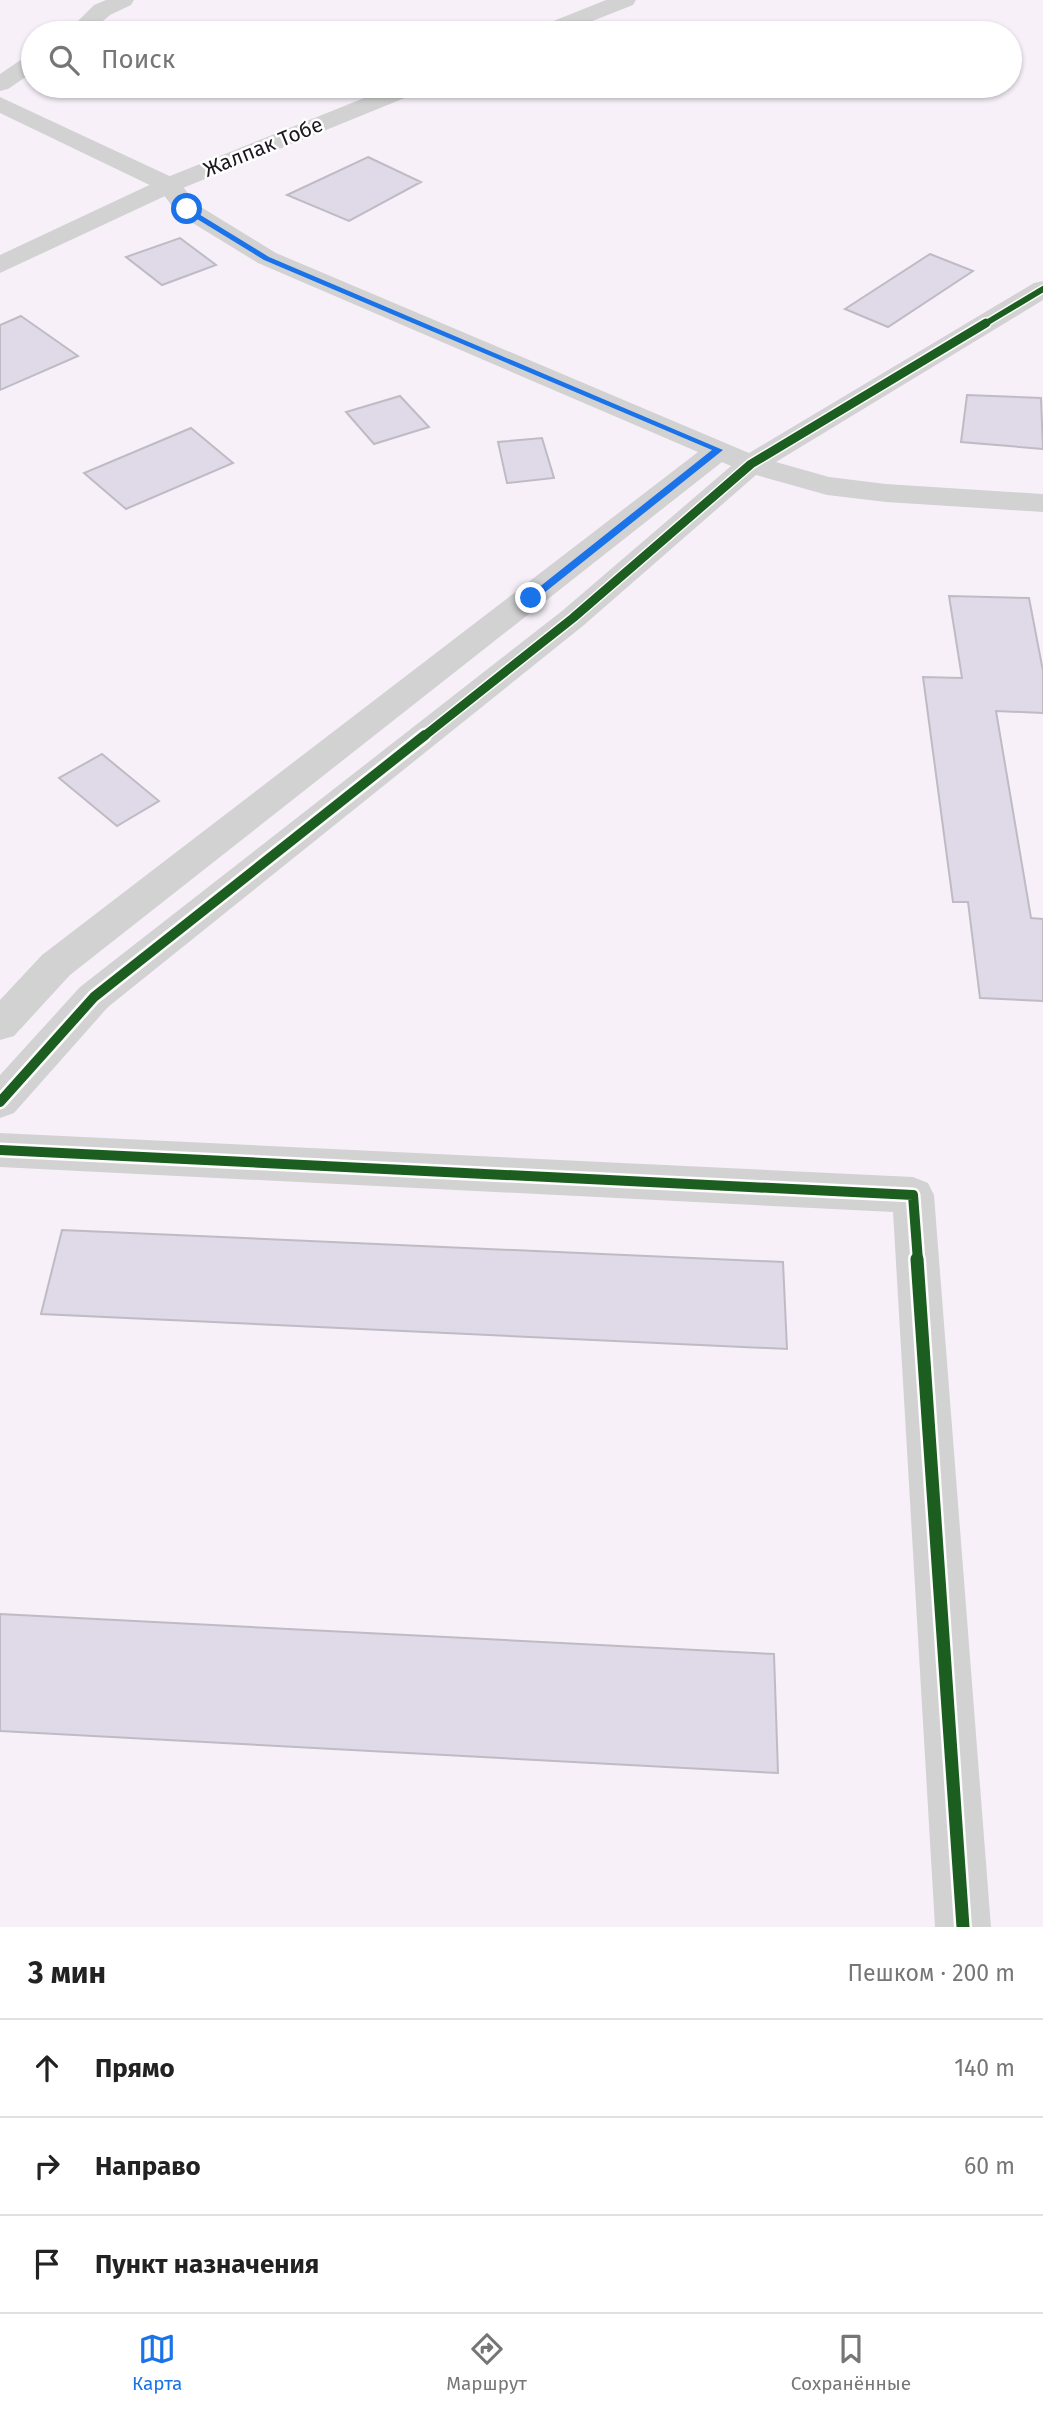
<!DOCTYPE html>
<html lang="ru">
<head>
<meta charset="utf-8">
<style>
	body { margin:0; font-family:"Fira Sans",sans-serif; background:#f6f6f6; color:#222 }
	.stop { position:absolute; width:21px; height:21px; margin:-16px; border:5px solid #1a73e8; border-radius:50%; background:#fff }
	.stop.end { background:#1a73e8; border-color:#fff; box-shadow:0 2px 7px #0008 }
	.list { margin:0; padding:0; list-style:none }
	h2 { display:flex; justify-content:space-between; align-items:center; height:91px; margin:0; padding:0 28px; font-size:30px }
	h2 small { font-size:23px; font-weight:400; color:#767676 }
	.list li { display:grid; grid-template-columns:46px 1fr auto; gap:21px; align-items:center; box-sizing:border-box; height:98px; padding:0 28px; border-top:2px solid #e0e0e0 }
	.list b { display:block; font-size:26px; white-space:nowrap }
	.list em { font-size:23px; font-style:normal; color:#767676 }
	.icon { flex:none; width:38px; height:38px; fill:none; stroke:currentColor; stroke-width:2; stroke-linecap:round; stroke-linejoin:round }
	.map { position:relative; flex:none; width:1043px; height:1927px; overflow:hidden }
	.search { position:absolute; background:#fff; box-shadow:0 2px 5px #0004; left:21px; right:21px; top:21px; height:77px; display:flex; align-items:center; gap:18px; box-sizing:border-box; padding:0 24px; border-radius:38px; color:#767676; font-size:26px }
	.sheet { height:385px; background:#fff }
	nav { display:flex; justify-content:space-around; align-items:center; box-sizing:border-box; height:98px; border-top:2px solid #e0e0e0; background:#fff; font-size:19px; color:#767676 }
	nav a { display:grid; justify-items:center; gap:4px }
	nav .on { color:#1a73e8 }
	.map>svg:first-child { display:block }
	.building { fill:#dfd9e8; stroke:#bfbbc4; stroke-width:2 }
	.lines { fill:none; stroke-linecap:round; stroke-linejoin:round }
	.minor { fill:#d3d2d3; fill-rule:evenodd }
	.major { fill:#d3d2d3; fill-rule:evenodd }
	.cycleway-far3-casing { stroke:#fefefe; stroke-width:9 }
	.cycleway-far2-casing { stroke:#fefefe; stroke-width:12 }
	.cycleway-far1-casing { stroke:#fefefe; stroke-width:15 }
	.cycleway-casing { stroke:#fefefe; stroke-width:18 }
	.cycleway-far3 { stroke:#1b5e20; stroke-width:6 }
	.cycleway-far2 { stroke:#1b5e20; stroke-width:9 }
	.cycleway-far1 { stroke:#1b5e20; stroke-width:10 }
	.cycleway { stroke:#1b5e20; stroke-width:13 }
	.route { fill:#1a73e8 }
	.labels { text-anchor:middle; stroke-width:5; stroke-linejoin:round; paint-order:stroke }
	.far-street-label { font-size:21px; fill:#1d1820; stroke:#fefefe }
</style>
</head>
<body>
<div class="map">
<svg width="1043" height="1927" viewBox="0 0 1043 1927">
	<rect width="100%" height="100%" fill="#f7f0f9"/>
	<path class="building" d="M 368,157 L 421,182 L 349,221 L 287,195 Z
		M 180,238 L 216,265 L 162,285 L 126,257 Z
		M 930,254 L 973,271 L 888,327 L 845,309 Z
		M 21,316 L 78,356 L 0,390 L 0,325 Z
		M 967,395 L 1041,398 L 1043,449 L 961,442 Z
		M 400,396 L 429,427 L 374,444 L 346,412 Z
		M 191,428 L 233,463 L 126,509 L 84,473 Z
		M 542,438 L 554,478 L 507,483 L 498,442 Z
		M 949,596 L 1029,598 L 1043,671 L 1043,713 L 996,711 L 1031,918 L 1043,919 L 1043,1001 L 980,998 L 968,902 L 953,902 L 923,677 L 962,678 Z
		M 102,754 L 159,801 L 117,826 L 59,778 Z
		M 62,1230 L 783,1262 L 787,1349 L 41,1314 Z
		M 0,1614 L 774,1654 L 778,1773 L 0,1731 Z"/>
	<g class="lines">
		<path class="minor" d="M 106,0 L 134,0 L 131,5 L 110,15 L 89,33 L 66,33 L 94,5 Z
			M 33,55 L 33,72 L 8,89 L 0,91 L 0,74 L 25,57 Z
			M 0,97 L 178,180 L 196,204 L 276,253 L 749,453 L 1034,283 L 1043,281 L 1043,300 L 776,462 L 829,477 L 886,484 L 1043,494 L 1043,512 L 886,502 L 827,495 L 756,475 L 584,625 L 108,1007 L 14,1113 L 0,1118 L 0,1075 L 80,987 L 562,611 L 731,466 L 722,462 L 70,975 L 14,1036 L 0,1040 L 0,1000 L 42,955 L 698,452 L 258,263 L 178,214 L 160,190 L 0,113 Z
			M 0,1133 L 913,1177 L 928,1183 L 934,1195 L 991,1927 L 935,1927 L 893,1212 L 0,1167 Z"/>
		<path class="major" d="M 606,0 L 636,0 L 633,5 L 562,33 L 533,33 L 536,28 Z
			M 394,86 L 425,86 L 422,91 L 178,190 L 0,273 L 0,255 L 160,180 Z"/>
		<g class="cycleway-far3-casing">
			<path id="cycleway-far3" d="M 983,325 L 1043,289"/>
		</g>
		<g class="cycleway-far2-casing">
			<path id="cycleway-far2" d="M 423,737 L 573,618 L 751,464 L 986,323"/>
		</g>
		<g class="cycleway-far1-casing">
			<path id="cycleway-far1" d="M 0,1102 L 94,997 L 425,735
				M 0,1150 L 913,1195 L 918,1261"/>
		</g>
		<g class="cycleway-casing">
			<path id="cycleway" d="M 917,1259 L 963,1927"/>
		</g>
		<use href="#cycleway-far3" class="cycleway-far3"/>
		<use href="#cycleway-far2" class="cycleway-far2"/>
		<use href="#cycleway-far1" class="cycleway-far1"/>
		<use href="#cycleway" class="cycleway"/>
	</g>
	<path class="route" d="M 184,208 L 189,208 L 269,257 L 723,450 L 534,601 L 528,601 L 528,596 L 712,450 L 264,260 L 184,211 Z"/>
	<g class="labels">
		<g class="far-street-label">
			<text transform="translate(263 147) rotate(-22)" y="7">Жалпак Тобе</text>
		</g>
	</g>
</svg>
<div class="stop" style="left:187px;top:209px"></div>
<div class="stop end" style="left:531px;top:598px"></div>
<div class="search"><svg class="icon" aria-label="search" viewBox="0 0 24 24"><circle cx="10" cy="10" r="6"/><path d="M15 15l6 6"/></svg>Поиск</div>
</div>
<section class="sheet">
<h2>3 мин<small>Пешком · 200 m</small></h2>
<ul class="list">
<li><svg class="icon" aria-label="ahead" viewBox="0 0 24 24"><path d="M12 20V5M6 11l6-6 6 6"/></svg><div><b>Прямо</b></div><em>140 m</em></li>
<li><svg class="icon" aria-label="right" viewBox="0 0 24 24"><path d="M7 20v-9h11M14 6l5 5-5 5"/></svg><div><b>Направо</b></div><em>60 m</em></li>
<li><svg class="icon" aria-label="arrive" viewBox="0 0 24 24"><path d="M6 21V4h12l-3 4 3 4H6"/></svg><div><b>Пункт назначения</b></div></li>
</ul>
</section>
<nav>
<a class="on"><svg class="icon" aria-label="map" viewBox="0 0 24 24"><path d="M3 6l6-2 6 2 6-2v14l-6 2-6-2-6 2zM9 4v14M15 6v14"/></svg>Карта</a>
<a><svg class="icon" aria-label="directions" viewBox="0 0 24 24"><path d="M12 3l9 9-9 9-9-9zM9 14v-3h6M13 9l2 2-2 2"/></svg>Маршрут</a>
<a><svg class="icon" aria-label="saved" viewBox="0 0 24 24"><path d="M7 4h10v16l-5-4-5 4z"/></svg>Сохранённые</a>
</nav>
</body>
</html>
